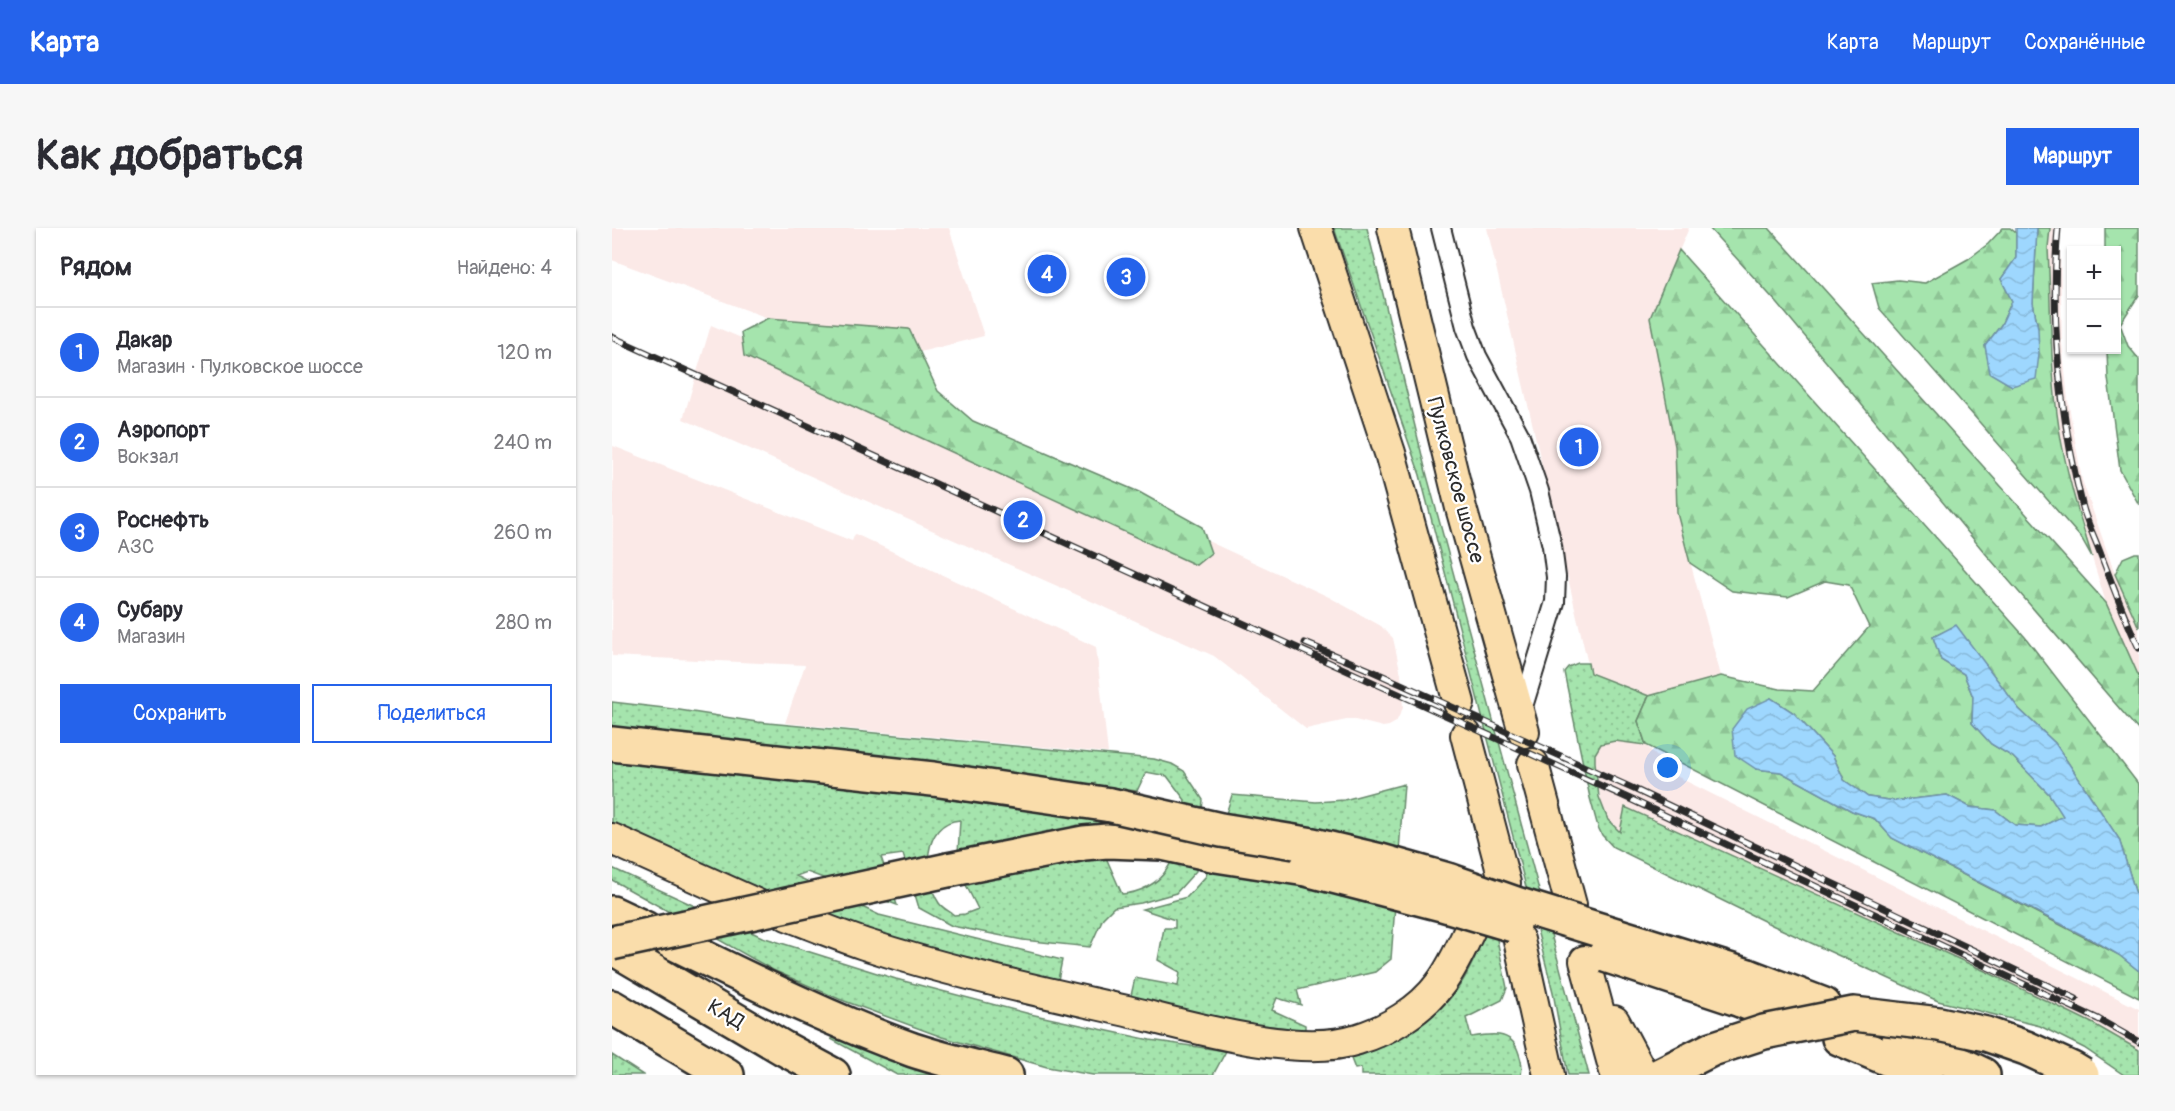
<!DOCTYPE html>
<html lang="ru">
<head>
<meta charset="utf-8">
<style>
	body { margin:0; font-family:Pangolin,sans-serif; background:#f7f7f7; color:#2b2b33 }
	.controls { position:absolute; right:18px; top:18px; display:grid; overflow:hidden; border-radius:0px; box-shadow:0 2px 4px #0004 }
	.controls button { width:54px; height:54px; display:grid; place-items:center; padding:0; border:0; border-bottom:2px solid #e1e1e2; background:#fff; color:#2b2b33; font:30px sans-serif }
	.you { position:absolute; left:1056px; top:540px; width:21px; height:21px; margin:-15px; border:4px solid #fff; border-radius:50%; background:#1a73e8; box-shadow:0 0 0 9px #1a73e833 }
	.badge { display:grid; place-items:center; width:39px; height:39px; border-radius:50%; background:#2563eb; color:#fff; font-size:20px; font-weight:700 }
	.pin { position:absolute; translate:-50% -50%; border:3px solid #fff; box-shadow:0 2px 6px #0006 }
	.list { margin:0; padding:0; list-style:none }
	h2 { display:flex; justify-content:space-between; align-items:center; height:78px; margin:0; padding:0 24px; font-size:26px }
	h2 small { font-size:20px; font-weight:400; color:#7c7c81 }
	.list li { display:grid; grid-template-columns:39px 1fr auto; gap:18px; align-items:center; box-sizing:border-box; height:90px; padding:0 24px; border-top:2px solid #e1e1e2 }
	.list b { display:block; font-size:22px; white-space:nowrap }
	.list p { margin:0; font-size:20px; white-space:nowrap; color:#7c7c81 }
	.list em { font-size:20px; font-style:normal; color:#7c7c81 }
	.actions { display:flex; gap:12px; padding:18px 24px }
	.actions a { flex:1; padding:14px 0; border:2px solid #2563eb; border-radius:0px; text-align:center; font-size:21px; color:#2563eb }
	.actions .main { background:#2563eb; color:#fff }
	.map { position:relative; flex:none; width:1527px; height:847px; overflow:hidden; border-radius:0px }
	header { display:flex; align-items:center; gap:36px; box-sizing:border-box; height:84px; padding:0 30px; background:#2563eb; color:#fff }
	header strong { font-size:28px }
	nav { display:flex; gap:33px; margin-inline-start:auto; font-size:21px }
	.intro { display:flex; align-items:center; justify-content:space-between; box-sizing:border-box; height:144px; padding:0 36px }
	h1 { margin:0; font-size:42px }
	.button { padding:15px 27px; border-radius:0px; background:#2563eb; color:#fff; font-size:21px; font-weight:700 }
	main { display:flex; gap:36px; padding:0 36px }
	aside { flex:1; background:#fff; border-radius:0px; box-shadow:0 2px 4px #0004 }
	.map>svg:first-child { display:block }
	.built { fill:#fbe9e7 }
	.grass { fill:url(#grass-dots); stroke:#68886c; stroke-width:1.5 }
	.forest { fill:url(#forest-firs); stroke:#68886c; stroke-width:1.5 }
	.water { fill:url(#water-waves); stroke:#7092aa; stroke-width:1.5 }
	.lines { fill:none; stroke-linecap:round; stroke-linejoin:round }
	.street-casing { stroke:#2b2b2b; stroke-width:22 }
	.primary-casing { stroke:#2b2b2b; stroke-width:34 }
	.highway-casing { stroke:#2b2b2b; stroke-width:38 }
	.street { stroke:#fff; stroke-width:18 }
	.primary { stroke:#faddab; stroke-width:30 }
	.highway { stroke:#faddab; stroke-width:33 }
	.rail-casing { stroke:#2b2b2b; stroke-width:7 }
	.rail { stroke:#fff; stroke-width:4.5; stroke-dasharray:14; stroke-linecap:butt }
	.highway-bridge-casing { stroke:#2b2b2b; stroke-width:38; stroke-linecap:butt }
	.highway-bridge { stroke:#faddab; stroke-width:33 }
	.labels { text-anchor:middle; stroke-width:4.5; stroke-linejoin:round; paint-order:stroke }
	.street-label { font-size:21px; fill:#2b2b2b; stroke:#fff }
</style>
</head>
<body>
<header>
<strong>Карта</strong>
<nav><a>Карта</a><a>Маршрут</a><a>Сохранённые</a></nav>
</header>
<div class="intro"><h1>Как добраться</h1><a class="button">Маршрут</a></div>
<main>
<aside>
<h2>Рядом<small>Найдено: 4</small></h2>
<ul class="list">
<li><span class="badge">1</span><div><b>Дакар</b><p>Магазин · Пулковское шоссе</p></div><em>120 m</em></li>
<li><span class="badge">2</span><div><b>Аэропорт</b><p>Вокзал</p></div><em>240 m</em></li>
<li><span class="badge">3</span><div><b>Роснефть</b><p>АЗС</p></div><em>260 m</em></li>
<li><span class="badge">4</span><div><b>Субару</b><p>Магазин</p></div><em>280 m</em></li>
</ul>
<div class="actions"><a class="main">Сохранить</a><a>Поделиться</a></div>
</aside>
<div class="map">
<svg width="1527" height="847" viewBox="0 0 1527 847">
	<defs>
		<pattern id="grass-dots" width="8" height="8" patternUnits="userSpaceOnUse" patternTransform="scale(1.5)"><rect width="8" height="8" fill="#a5e4ad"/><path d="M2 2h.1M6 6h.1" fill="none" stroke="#8ec495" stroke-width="1.8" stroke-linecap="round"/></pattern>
		<pattern id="forest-firs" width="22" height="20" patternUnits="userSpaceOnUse" patternTransform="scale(1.5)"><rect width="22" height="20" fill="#a5e4ad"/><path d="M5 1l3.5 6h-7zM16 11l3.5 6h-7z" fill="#8ec495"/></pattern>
		<pattern id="water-waves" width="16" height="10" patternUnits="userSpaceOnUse" patternTransform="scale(1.5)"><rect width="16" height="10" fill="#9ed7fe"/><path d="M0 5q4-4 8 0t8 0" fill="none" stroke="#88b9da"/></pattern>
	</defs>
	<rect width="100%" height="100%" fill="#fff"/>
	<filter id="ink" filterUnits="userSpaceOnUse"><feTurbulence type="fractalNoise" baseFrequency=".0167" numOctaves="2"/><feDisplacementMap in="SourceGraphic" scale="12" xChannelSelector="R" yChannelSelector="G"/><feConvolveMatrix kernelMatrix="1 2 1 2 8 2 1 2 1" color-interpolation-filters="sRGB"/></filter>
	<g filter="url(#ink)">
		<path class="built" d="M 0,0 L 337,0 L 372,108 L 308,124 L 297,101 L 156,90 L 0,32 Z
			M 875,0 L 1077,0 L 1038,90 L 1063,218 L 1065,285 L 1109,448 L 1037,468 L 978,445 Z
			M 1438,0 L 1449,0 L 1448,19 L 1450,114 L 1456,172 L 1470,252 L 1502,343 L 1527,400 L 1527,449 L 1494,375 L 1464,278 L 1447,200 L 1442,150 L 1436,20 Z
			M 99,97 L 505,271 L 717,369 L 769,398 L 781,410 L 789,446 L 791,480 L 784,494 L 777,498 L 771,499 L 739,491 L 694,501 L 602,428 L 71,191 Z
			M 1,218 L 240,313 L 243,306 L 484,419 L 496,525 L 173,495 L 193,437 L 0,428 Z
			M 1003,513 L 1034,517 L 1062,547 L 1527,781 L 1527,847 L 1431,791 L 1009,604 L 996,592 L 990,581 L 983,534 L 983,526 L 989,516 Z"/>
		<path class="grass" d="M 722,0 L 755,0 L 814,244 L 977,847 L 956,847 L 941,764 L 808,247 Z
			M 966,435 L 976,435 L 978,445 L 1037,468 L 1026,493 L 1034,517 L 1003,513 L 989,516 L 983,526 L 983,534 L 987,569 L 996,592 L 1008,604 L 1013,579 L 1373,743 L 1480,795 L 1527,822 L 1527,847 L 1512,847 L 1472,820 L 1428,798 L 1326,773 L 1162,698 L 1001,619 L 990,607 L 986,599 L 978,570 L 952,444 L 956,439 Z
			M 0,474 L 61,481 L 145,494 L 542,531 L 560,536 L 572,543 L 591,572 L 584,643 L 564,665 L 529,675 L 502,679 L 491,690 L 478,719 L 411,712 L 340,698 L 307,680 L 291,626 L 269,629 L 285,677 L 195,644 L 184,648 L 267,687 L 450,732 L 445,757 L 224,700 L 0,600 L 0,529 L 116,540 L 504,591 L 504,598 L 346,625 L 348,592 C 310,594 310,650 327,675 C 330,680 337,683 342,687 L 353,686 L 366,681 L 350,649 L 492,625 L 510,666 C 527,665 546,656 555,641 C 564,630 569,588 573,572 L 555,548 L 534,544 L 525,563 L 0,504 Z
			M 792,556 L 779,731 L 763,744 L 685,762 L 689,777 L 665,770 L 660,782 L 693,797 L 693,802 L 582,789 L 518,772 L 523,750 L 566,758 L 568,744 L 546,732 L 552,700 L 563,700 L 563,692 L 530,681 L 575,669 L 594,648 L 620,567 L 704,574 L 732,572 Z
			M 0,640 L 150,709 L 284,751 L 418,786 L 538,812 L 614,823 L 601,847 L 481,847 L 435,839 L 330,809 L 227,771 L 161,742 L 0,652 Z
			M 880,687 L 895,760 L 890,772 L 854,790 L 859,809 C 877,806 899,802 906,823 C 909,832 911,837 909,847 L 749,847 L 749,840 L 743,841 L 738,828 C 778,818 819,796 844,763 C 860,741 870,712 880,687 Z
			M 222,806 L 334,847 L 285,847 L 219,811 Z
			M 0,827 L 31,847 L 0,847 Z"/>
		<path class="forest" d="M 1097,0 L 1157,0 L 1494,375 L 1527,449 L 1527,503 L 1373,325 L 1166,76 Z
			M 1391,0 L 1398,0 L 1404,5 L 1404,30 L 1389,51 L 1400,73 L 1389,97 L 1373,118 L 1379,145 L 1400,158 L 1426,100 L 1421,75 L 1425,0 L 1438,0 L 1436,20 C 1439,80 1438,141 1447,200 C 1454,244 1467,287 1480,329 L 1470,311 L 1267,80 L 1260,55 L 1286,52 L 1313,55 L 1356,31 L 1376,16 Z
			M 1493,0 L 1527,0 L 1527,67 L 1508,96 L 1516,118 L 1527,131 L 1527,277 L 1508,242 L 1496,150 L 1495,122 L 1504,122 L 1504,22 L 1493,22 Z
			M 1067,22 L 1413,409 L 1527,557 L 1527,676 L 1507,611 L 1443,515 L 1407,481 L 1344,398 L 1321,409 L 1329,432 L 1352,446 L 1361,469 L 1360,495 L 1379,516 L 1401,529 L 1437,566 L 1452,588 L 1429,599 L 1403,597 L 1383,582 L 1358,579 L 1335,567 L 1283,573 L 1256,569 L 1232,552 L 1221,528 L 1182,485 L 1159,470 L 1144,541 L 1169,544 L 1240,583 L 1263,591 L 1280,610 L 1507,727 L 1527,743 L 1527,770 L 1034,517 L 1026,493 L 1037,468 L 1109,448 L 1168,461 L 1201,463 L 1257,399 L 1237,357 L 1213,353 L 1176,369 L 1120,363 L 1078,335 L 1065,285 L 1063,218 L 1038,90 Z
			M 156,90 L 297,101 L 326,163 L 361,193 L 527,264 L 590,299 L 599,325 L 584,337 L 132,128 L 129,104 Z
			M 1523,325 L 1527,325 L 1527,400 L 1503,346 L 1511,330 Z"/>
		<path class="water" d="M 1404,0 L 1425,0 L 1421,75 L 1426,100 L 1427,126 L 1424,151 L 1400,158 L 1378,145 L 1373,118 L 1389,97 L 1400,73 L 1389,51 L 1404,30 Z
			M 1344,397 L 1407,481 L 1443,515 L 1507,611 L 1527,676 L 1527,743 L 1507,727 L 1486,715 L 1280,610 L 1263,591 L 1240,583 L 1169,544 L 1144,541 L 1123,527 L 1120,501 L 1135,481 L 1159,470 L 1182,485 L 1221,528 L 1232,552 L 1256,569 L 1283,573 L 1335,567 L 1358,579 L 1383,582 L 1403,597 L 1429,599 L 1451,588 L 1437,566 L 1401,529 L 1379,516 L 1360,495 L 1361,469 L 1352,446 L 1329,432 L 1321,409 Z"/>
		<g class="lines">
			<g class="street-casing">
				<path id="street" d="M 829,0 L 854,99 L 865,128 L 908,208 L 927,263 L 940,318 L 944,349 L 943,374 L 909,485"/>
			</g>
			<g class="primary-casing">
				<path id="primary" d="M 704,0 L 778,225 L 847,475
					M 781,0 L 849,280 L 912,504
					M 854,507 L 893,655
					M 921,536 L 959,677
					M 0,611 L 146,677
					M 175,687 C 201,697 226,707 252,716 C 338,744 427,763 515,783 C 577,798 685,831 746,811 C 776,802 809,782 828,756 C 841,739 851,716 860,697
					M 907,712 L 937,847
					M 973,733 L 1004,847
					M 1002,793 L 1027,840"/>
			</g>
			<g class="highway-casing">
				<path id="highway" d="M 0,516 L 321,551 L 499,577
					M 336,642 L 472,615 L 495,613 L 550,615 L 604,627 L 694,641
					M 0,685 L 34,701
					M 58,713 C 138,752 217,792 301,822 C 331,832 363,839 394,847
					M 8,724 L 171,820 L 221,847
					M 1136,748 L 1212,777
					M 1126,771 L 1161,785
					M 0,779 L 115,847
					M 1287,807 L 1371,847
					M 1227,810 L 1314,847"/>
			</g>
			<use href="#street" class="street"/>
			<use href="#primary" class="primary"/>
			<use href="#highway" class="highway"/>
			<g class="rail-casing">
				<path id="rail" d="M 1446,0 C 1438,91 1448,187 1470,276 C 1474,293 1483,310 1489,327 C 1501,358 1512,389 1527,420
					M 0,109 L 1018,571 L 1486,791 L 1527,814
					M 693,415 L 760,443 L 1022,561 L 1464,771"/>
			</g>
			<use href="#rail" class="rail"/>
			<g class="highway-bridge-casing">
				<path id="highway-bridge" d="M 499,577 L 609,602 L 701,617 L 769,633 L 836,652 L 907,677 L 1136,748
					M 694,641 L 830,676 L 901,697
					M 0,715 L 336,642
					M 993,727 L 1126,771
					M 1048,847 L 1100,821 L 1152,804 L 1242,786 L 1327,796 L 1374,806 L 1414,820 L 1460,841 L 1470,847"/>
			</g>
			<use href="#highway-bridge" class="highway-bridge"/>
		</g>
	</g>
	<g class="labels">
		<g class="street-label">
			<text transform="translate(844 252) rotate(75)" y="7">Пулковское шоссе</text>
			<text transform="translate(114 786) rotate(31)" y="7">КАД</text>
		</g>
	</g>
</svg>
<div class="controls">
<button>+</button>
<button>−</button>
</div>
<div class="you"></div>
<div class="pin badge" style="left:967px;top:219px">1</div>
<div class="pin badge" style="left:411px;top:292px">2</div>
<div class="pin badge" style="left:514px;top:49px">3</div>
<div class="pin badge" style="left:435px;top:46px">4</div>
</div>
</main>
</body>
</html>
